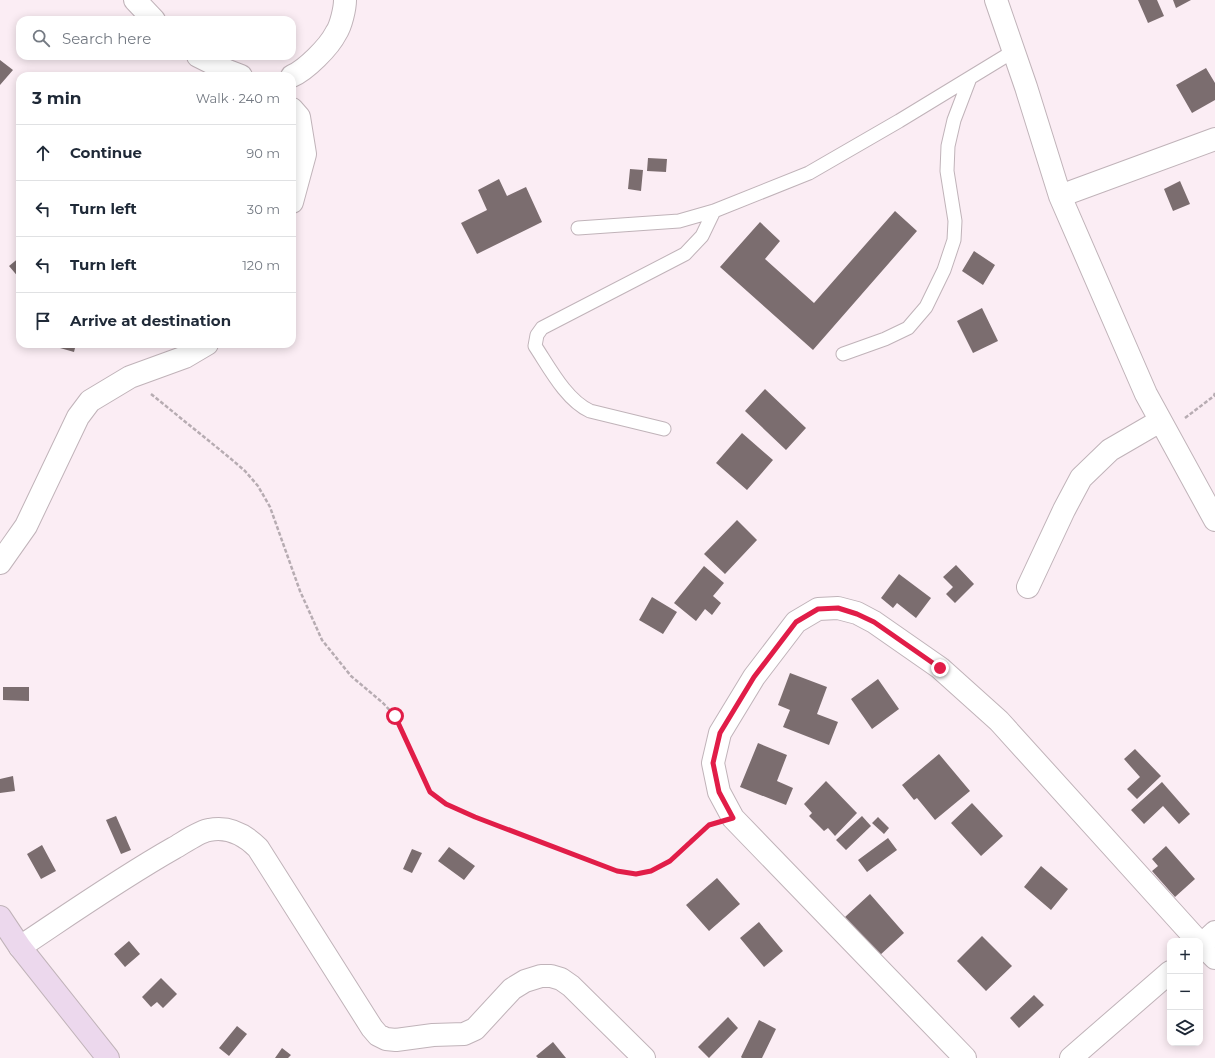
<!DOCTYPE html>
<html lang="en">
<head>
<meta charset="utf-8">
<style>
	body { margin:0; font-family:Montserrat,sans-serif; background:#f6f6f7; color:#1f2937 }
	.controls { position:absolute; right:12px; bottom:12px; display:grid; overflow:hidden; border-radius:8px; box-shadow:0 2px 10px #0003 }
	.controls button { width:36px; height:36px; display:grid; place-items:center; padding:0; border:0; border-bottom:1px solid #e0e1e3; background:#fff; color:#1f2937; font:20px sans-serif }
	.stop { position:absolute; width:12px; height:12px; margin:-9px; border:3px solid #e11d48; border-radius:50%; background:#fff }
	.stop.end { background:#e11d48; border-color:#fff; box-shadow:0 1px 4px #0008 }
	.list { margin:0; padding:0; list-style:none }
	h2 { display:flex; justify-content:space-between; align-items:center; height:52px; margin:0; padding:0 16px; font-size:17px }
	h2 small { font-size:13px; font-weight:400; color:#747a83 }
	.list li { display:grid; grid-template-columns:26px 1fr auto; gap:12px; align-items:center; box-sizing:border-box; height:56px; padding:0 16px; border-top:1px solid #e0e1e3 }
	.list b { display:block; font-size:15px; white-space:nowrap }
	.list em { font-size:13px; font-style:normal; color:#747a83 }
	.icon { flex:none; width:22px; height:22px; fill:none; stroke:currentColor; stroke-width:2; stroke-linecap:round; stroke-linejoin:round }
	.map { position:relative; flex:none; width:1215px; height:1058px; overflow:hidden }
	.search { position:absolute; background:#fff; box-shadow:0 2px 10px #0003; left:16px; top:16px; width:280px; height:44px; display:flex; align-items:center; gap:10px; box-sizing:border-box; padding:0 14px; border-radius:12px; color:#747a83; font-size:15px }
	.panel { position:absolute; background:#fff; box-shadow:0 2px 10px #0003; left:16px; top:72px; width:280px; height:276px; border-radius:12px }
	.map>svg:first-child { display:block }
	.building { fill:#7b6d6f }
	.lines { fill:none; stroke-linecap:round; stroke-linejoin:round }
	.service-casing { stroke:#c0b3b9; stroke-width:15 }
	.minor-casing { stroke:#c0b3b9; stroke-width:24 }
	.secondary-casing { stroke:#c0b3b9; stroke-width:24 }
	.path { stroke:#b7acb2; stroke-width:2.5; stroke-dasharray:4 2; stroke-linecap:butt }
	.service { stroke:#fff; stroke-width:13 }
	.minor { stroke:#fff; stroke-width:22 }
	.secondary { stroke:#ecd8ed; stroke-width:22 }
	.route { stroke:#e11d48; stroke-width:5 }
</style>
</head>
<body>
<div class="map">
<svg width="1215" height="1058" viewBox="0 0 1215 1058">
	<rect width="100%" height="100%" fill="#fbedf4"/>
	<path class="building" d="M 1138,0 L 1157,0 L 1164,16 L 1148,23 Z
		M 1173,0 L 1191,0 L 1176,8 Z
		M 0,60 L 13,70 L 0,85 Z
		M 1206,68 L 1215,83 L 1215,100 L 1192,113 L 1176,85 Z
		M 648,158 L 667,159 L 666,172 L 647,171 Z
		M 630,169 L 643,170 L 641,191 L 628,189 Z
		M 499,179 L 507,196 L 526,187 L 542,222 L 477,254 L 461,223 L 487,210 L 478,190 Z
		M 1180,181 L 1190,204 L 1173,211 L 1164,189 Z
		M 895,211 L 917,231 L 813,350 L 720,267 L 760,222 L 780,241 L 765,259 L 814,303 Z
		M 974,251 L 995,265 L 983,285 L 962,271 Z
		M 20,257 L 20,279 L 9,266 Z
		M 982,308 L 998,341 L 973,353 L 957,321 Z
		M 61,344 L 76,344 L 74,352 L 60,348 Z
		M 765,389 L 806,428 L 786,450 L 745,411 Z
		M 742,433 L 773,460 L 747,490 L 716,463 Z
		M 737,520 L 757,540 L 725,574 L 704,554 Z
		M 956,565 L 974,584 L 955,603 L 946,594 L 953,587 L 943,577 Z
		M 704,566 L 724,583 L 713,596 L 721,603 L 712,615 L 705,609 L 696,621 L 674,603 Z
		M 899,574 L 931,598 L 916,618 L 897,603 L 893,608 L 881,598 Z
		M 652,597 L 677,612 L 663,634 L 639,620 Z
		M 790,673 L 827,687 L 817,714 L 838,722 L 829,745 L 783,727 L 790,710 L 778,705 Z
		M 878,679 L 899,709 L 872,729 L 851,699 Z
		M 3,687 L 29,687 L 29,701 L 3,700 Z
		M 758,743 L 787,755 L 777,781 L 793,788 L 786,805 L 740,787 Z
		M 1135,749 L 1161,776 L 1137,799 L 1127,789 L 1140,777 L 1124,759 Z
		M 939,754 L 970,791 L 935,820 L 917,798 L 914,800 L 902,785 Z
		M 13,776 L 15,791 L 0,793 L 0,779 Z
		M 826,781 L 857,813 L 835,836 L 828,828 L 824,831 L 809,816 L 812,813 L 804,804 Z
		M 1162,782 L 1190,814 L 1179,824 L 1163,806 L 1144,824 L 1131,810 Z
		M 972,803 L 1003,836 L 981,856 L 951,823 Z
		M 116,816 L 131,850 L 121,854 L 106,820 Z
		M 862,816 L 871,826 L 846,850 L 836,840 Z
		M 878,817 L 889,828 L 884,834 L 872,823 Z
		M 888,838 L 897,850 L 867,872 L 858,860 Z
		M 42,845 L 56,871 L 41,879 L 27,854 Z
		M 1166,846 L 1195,879 L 1175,897 L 1152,871 L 1158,866 L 1152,859 Z
		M 449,847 L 475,866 L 464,880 L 438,861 Z
		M 412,849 L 422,853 L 412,873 L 403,869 Z
		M 1041,866 L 1068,889 L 1051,910 L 1024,887 Z
		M 717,878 L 740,904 L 709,931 L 686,905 Z
		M 870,894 L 904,933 L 879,956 L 845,917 Z
		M 759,922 L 783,951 L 764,967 L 740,938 Z
		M 982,936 L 1012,966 L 986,991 L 957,961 Z
		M 129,941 L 140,954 L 125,967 L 114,954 Z
		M 161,978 L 177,994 L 163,1008 L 157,1002 L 151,1007 L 142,997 Z
		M 1034,995 L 1044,1005 L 1019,1028 L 1010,1018 Z
		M 728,1017 L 738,1028 L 709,1058 L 698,1047 Z
		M 759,1020 L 776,1029 L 762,1058 L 742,1058 L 741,1057 Z
		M 237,1026 L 247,1034 L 229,1056 L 219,1048 Z
		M 553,1042 L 566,1058 L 538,1058 L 536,1056 Z
		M 282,1048 L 291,1055 L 288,1058 L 275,1058 Z"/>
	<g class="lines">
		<g class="service-casing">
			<path id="service" d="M 578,228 L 679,221 L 714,211 L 809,173 L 899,121 L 1014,51
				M 843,354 L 885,339 L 908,328 L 926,307 L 944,270 L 954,240 L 955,221 L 947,171 L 948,146 L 954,120 L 970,78
				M 664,429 L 590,411 C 566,400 549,367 535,346 L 537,335 L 542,328 L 685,254 L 702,236 L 714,211"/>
		</g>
		<g class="minor-casing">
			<path id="minor" d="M 135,0 L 154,20
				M 996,0 L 1026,87 L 1060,196 L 1146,394 L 1215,520
				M 198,56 L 228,71 L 241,76
				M 292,76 C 306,70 329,47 336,33 C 341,26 345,8 345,0
				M 292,109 L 299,117 L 305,154 L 292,202
				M 1060,196 L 1215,139
				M 0,563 L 26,526 L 78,417 L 90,401 L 130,377 L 185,357 L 207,344
				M 1028,587 L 1064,510 L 1081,478 L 1110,450 L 1160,421
				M 1200,943 L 1215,958
				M 1200,946 L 1215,932
				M 20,947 C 71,913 121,878 174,848 C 183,843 200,831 209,830 C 228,826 244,834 258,848 L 372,1028 L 378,1035 L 386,1039 L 396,1040 L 433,1035 L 464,1034 L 475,1029 L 512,989 L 525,981 L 541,976 L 551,976 L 561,979 L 571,986 L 644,1058
				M 965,1058 L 733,818 L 719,792 L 713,763 L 720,733 L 754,677 L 796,622 L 818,609 L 838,608 L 857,613 L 874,622 L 940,668 L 999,721 L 1198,941
				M 1071,1058 L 1170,972"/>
		</g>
		<g class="secondary-casing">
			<path id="secondary" d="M 0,917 L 20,947 L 108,1058"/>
		</g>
		<path class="path" d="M 151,394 L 230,458 L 245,471 L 258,486 L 270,507 L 300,591 L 322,640 L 351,676 L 383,703 L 395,716 L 430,792 L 446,805 L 475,817 L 617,871 L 636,874 L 651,871 L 670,861 L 692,839 L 711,825
			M 1185,418 L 1214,396 L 1215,393"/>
		<use href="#service" class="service"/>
		<use href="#minor" class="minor"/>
		<use href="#secondary" class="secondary"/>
	</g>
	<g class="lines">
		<path class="route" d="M 395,716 L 430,792 L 446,804 L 475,817 L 617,871 L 636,874 L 651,871 L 670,861 L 709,825 L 733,818 L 719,792 L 713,763 L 720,733 L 754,677 L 796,622 L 818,609 L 838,608 L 857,614 L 874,622 L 940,668"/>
	</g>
</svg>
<div class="controls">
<button>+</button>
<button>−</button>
<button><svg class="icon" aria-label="layers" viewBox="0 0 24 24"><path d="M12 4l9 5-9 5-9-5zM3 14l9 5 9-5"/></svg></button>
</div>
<div class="stop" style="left:395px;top:716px"></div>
<div class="stop end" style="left:940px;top:668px"></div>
<div class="search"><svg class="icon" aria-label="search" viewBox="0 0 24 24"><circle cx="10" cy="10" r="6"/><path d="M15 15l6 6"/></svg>Search here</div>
<section class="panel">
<h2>3 min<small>Walk · 240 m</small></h2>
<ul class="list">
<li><svg class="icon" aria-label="ahead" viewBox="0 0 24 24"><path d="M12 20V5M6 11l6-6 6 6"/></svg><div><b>Continue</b></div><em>90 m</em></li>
<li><svg class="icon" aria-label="left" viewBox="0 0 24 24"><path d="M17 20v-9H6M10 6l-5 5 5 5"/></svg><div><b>Turn left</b></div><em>30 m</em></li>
<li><svg class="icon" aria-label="left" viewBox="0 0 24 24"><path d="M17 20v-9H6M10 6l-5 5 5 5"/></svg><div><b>Turn left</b></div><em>120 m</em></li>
<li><svg class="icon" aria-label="arrive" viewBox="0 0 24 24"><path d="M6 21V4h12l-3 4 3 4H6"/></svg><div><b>Arrive at destination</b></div></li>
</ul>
</section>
</div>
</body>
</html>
